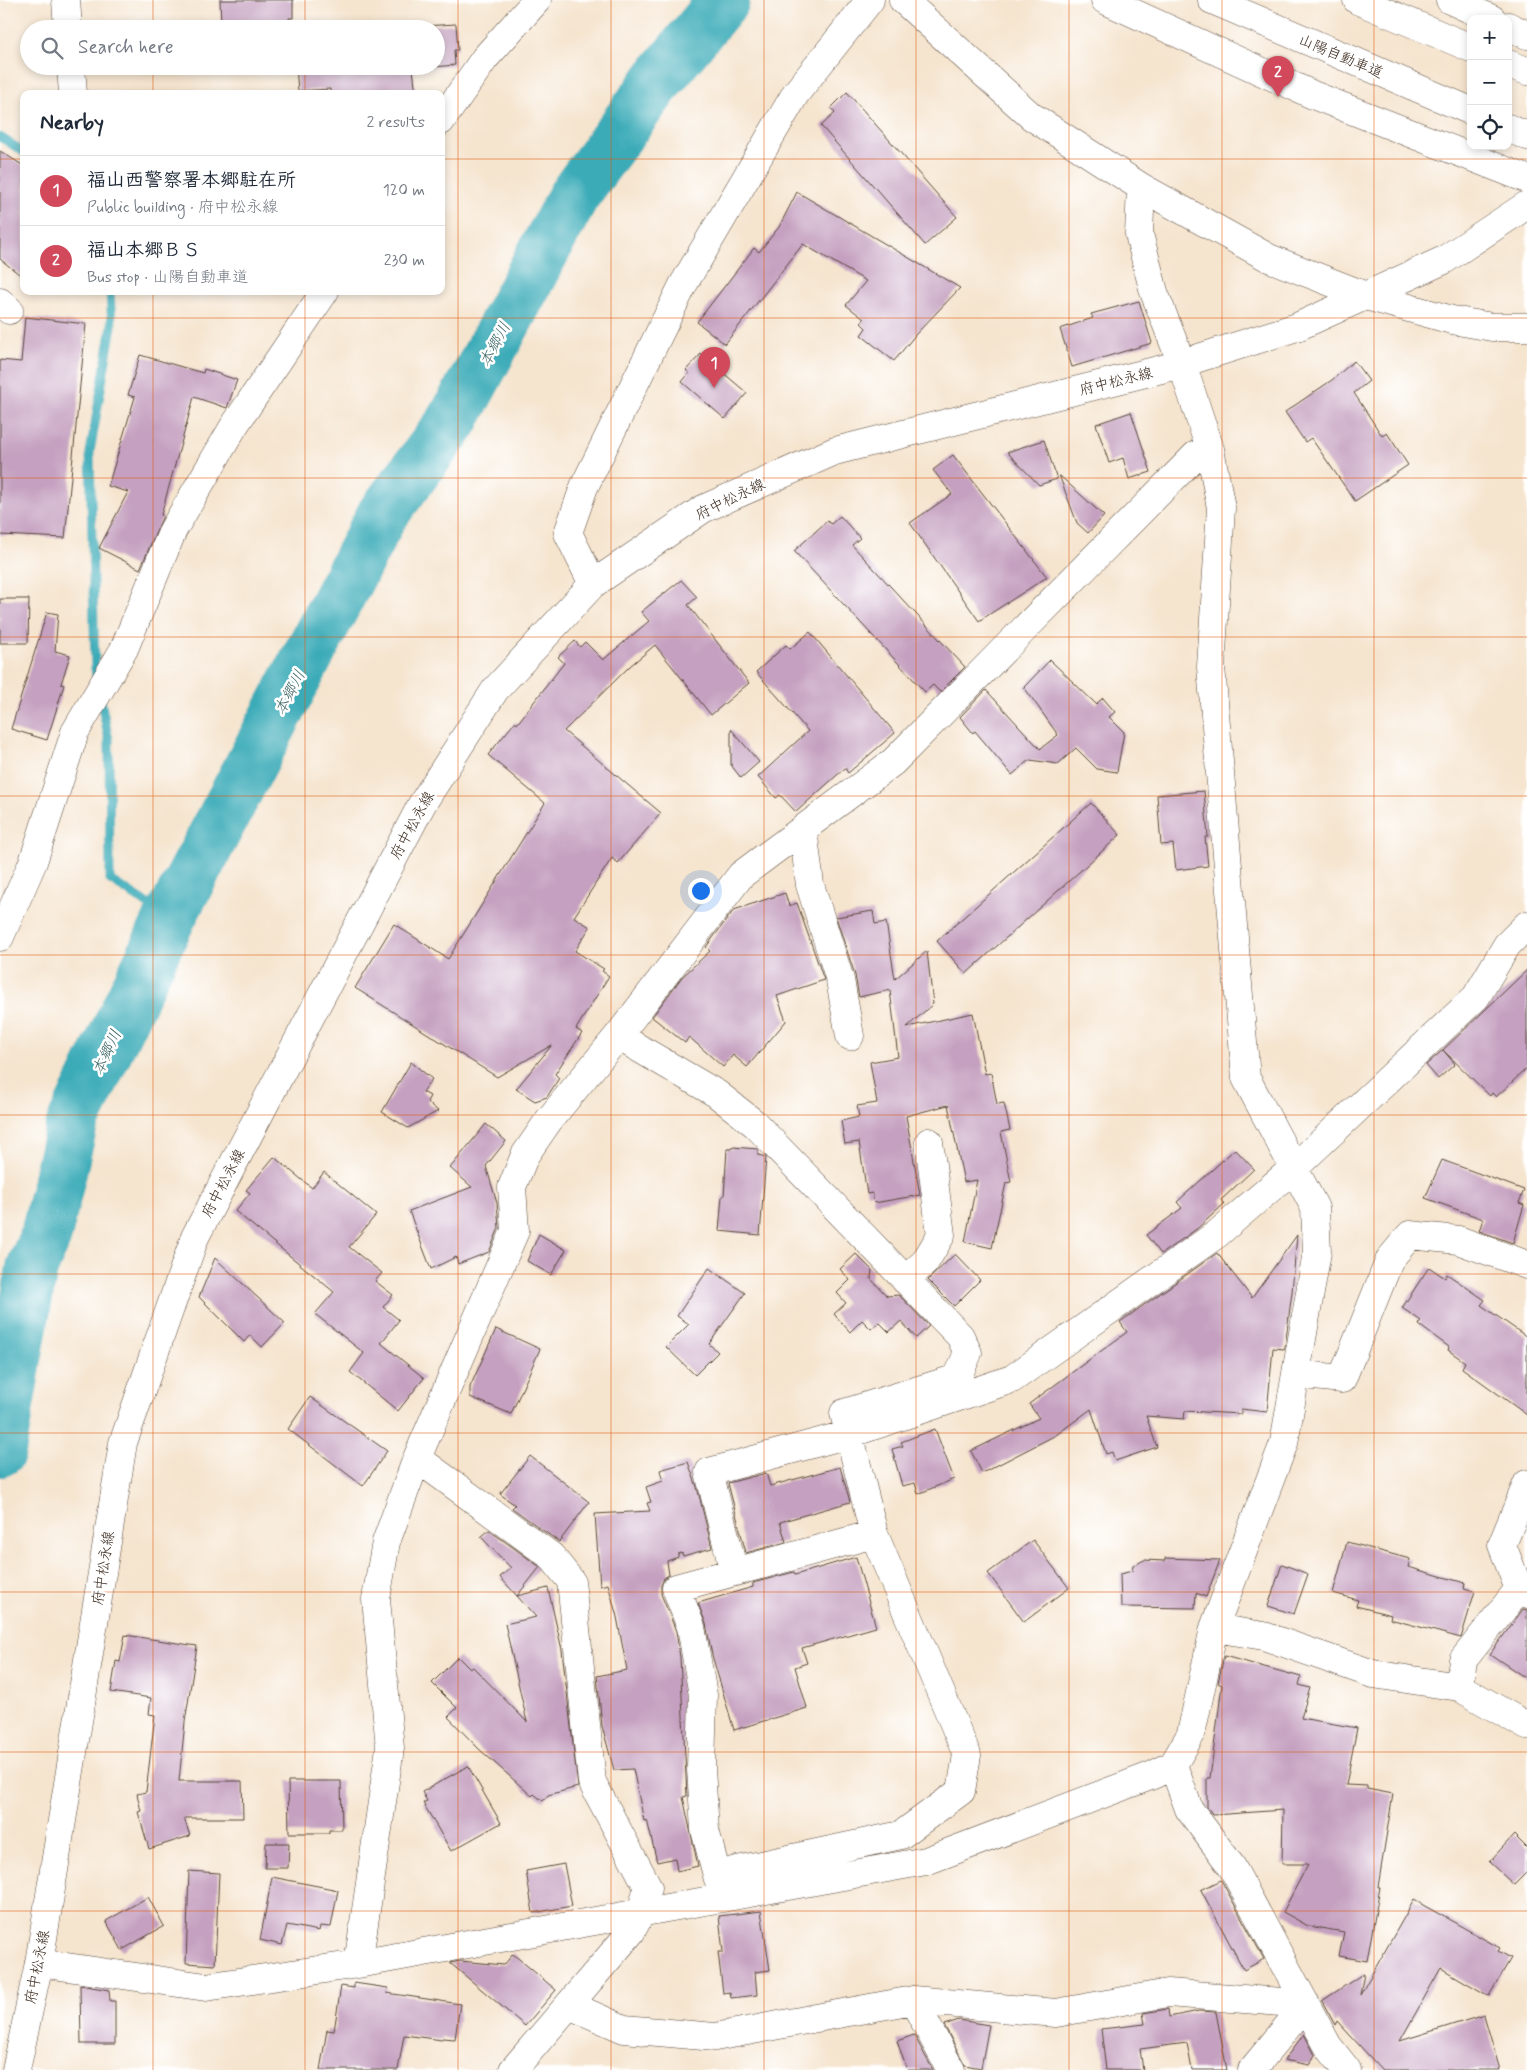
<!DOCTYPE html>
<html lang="en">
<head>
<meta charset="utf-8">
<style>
	body { margin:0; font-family:Mynerve,"Klee One",sans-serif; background:#f2f2f3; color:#1f2937 }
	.controls { position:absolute; right:15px; top:15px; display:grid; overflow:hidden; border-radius:10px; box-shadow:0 2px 8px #0003 }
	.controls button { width:45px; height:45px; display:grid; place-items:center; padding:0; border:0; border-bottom:1px solid #e0e1e3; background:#fff; color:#1f2937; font:25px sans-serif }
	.you { position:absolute; left:700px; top:890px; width:18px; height:18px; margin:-12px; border:4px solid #fff; border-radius:50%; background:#1a73e8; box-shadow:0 0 0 8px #1a73e833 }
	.badge { display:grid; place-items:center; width:32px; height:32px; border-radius:50%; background:#d1495b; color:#fff; font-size:16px; font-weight:700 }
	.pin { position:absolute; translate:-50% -41px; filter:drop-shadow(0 1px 2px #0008) }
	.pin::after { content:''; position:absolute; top:26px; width:18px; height:15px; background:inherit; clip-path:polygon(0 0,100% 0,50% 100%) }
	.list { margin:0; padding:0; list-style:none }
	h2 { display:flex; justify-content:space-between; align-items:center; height:65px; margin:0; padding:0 20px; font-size:21px }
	h2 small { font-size:16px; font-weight:400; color:#747a83 }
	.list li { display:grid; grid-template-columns:32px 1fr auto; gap:15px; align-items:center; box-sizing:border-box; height:70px; padding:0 20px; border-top:1px solid #e0e1e3 }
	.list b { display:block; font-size:19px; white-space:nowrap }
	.list p { margin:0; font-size:16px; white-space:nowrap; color:#747a83 }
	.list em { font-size:16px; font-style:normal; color:#747a83 }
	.icon { flex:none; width:28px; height:28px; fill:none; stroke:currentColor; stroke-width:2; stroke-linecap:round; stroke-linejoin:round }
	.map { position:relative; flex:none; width:1527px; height:2070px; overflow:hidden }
	.search { position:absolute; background:#fff; box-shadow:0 2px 8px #0003; left:20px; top:20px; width:425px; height:55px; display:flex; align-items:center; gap:12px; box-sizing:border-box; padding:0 18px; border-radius:28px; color:#747a83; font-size:19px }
	.panel { position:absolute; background:#fff; box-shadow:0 2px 8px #0003; left:20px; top:90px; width:425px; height:205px; border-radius:10px }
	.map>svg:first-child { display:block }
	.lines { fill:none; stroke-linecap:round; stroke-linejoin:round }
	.stream { stroke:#3babb8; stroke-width:9 }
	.river { stroke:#3babb8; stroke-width:52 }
	.building { fill:#c5a0c0 }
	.minor-casing { stroke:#574638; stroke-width:29 }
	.major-casing { stroke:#574638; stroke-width:29 }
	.highway-casing { stroke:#574638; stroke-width:29 }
	.minor { stroke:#fff; stroke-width:28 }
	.major { stroke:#fff; stroke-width:28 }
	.highway { stroke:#fff; stroke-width:28 }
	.grid { fill:none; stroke:#df570d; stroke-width:1; stroke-opacity:0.55 }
	.labels { text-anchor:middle; stroke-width:5; stroke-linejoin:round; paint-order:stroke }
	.street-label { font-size:15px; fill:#3b2a1e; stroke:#fff }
	.water-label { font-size:16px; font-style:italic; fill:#3b6463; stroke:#fff }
</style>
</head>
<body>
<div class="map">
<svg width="1527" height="2070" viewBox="0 0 1527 2070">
	<rect width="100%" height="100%" fill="#fff"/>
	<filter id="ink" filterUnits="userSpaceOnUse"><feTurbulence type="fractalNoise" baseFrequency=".02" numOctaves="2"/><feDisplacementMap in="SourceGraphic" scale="10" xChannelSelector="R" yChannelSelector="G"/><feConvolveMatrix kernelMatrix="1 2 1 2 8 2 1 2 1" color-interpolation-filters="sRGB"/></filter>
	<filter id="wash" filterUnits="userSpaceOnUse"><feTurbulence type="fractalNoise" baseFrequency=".0096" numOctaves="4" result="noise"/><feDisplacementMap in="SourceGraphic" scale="20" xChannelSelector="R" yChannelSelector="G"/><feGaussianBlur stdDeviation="1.12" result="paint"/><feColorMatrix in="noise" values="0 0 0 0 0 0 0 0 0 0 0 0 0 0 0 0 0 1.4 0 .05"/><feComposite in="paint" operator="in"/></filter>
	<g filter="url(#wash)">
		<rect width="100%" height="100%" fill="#f5e4ce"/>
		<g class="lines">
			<path class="stream" d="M 0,137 L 24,152
				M 97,681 L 95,668 L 90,452 L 112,326 L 110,291
				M 101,701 L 109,740 L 110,880 L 170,918"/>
			<path class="river" d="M 0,1451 L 32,1268 L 46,1235 L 72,1124 L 170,918 L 382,515 L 452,422 L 574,195 L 659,79 L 724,0"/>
		</g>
		<g id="blocks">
			<path class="building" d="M 220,0 L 293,0 L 293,18 L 289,18 L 290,26 L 256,28 L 256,20 L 221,23 Z
				M 456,24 L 458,50 L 454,50 L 455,65 L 413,69 L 416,94 L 330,94 L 330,89 L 298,91 L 296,66 L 436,66 L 436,29 L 374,29 Z
				M 847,92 L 957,217 L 925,245 L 821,126 L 835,113 L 831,108 Z
				M 0,151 L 24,166 L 24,278 L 0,259 Z
				M 797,192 L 960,288 L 916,334 L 894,361 L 861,335 L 866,328 L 861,323 L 864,319 L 846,305 L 866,281 L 803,244 L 725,344 L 697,322 L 754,248 L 759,252 L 779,227 Z
				M 1139,301 L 1152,343 L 1072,367 L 1060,329 L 1093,318 L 1091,314 Z
				M 25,317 L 86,324 L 65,538 L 0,535 L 0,360 L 21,362 Z
				M 701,354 L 747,393 L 725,419 L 682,382 L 689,373 L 686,370 Z
				M 140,355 L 203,373 L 204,369 L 237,380 L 227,408 L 194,397 L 161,515 L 163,516 L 140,569 L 99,548 L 128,492 L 108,486 L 135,397 L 128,395 Z
				M 1354,361 L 1369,381 L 1354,393 L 1382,436 L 1387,433 L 1408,465 L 1355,501 L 1311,438 L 1305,442 L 1285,412 L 1332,380 Z
				M 1131,412 L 1151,472 L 1129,479 L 1123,458 L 1109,463 L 1096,424 Z
				M 1044,440 L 1057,479 L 1039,485 L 1007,452 Z
				M 953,455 L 1047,577 L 979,621 L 910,523 L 952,494 L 933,470 Z
				M 1059,475 L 1104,516 L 1088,533 L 1077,523 Z
				M 840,516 L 860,538 L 852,545 L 965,667 L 940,692 L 933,685 L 925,692 L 794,551 L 827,521 L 831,524 Z
				M 681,580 L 697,597 L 688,605 L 749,683 L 711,715 L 655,645 L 630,666 L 564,731 L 661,813 L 618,863 L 612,858 L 574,917 L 590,927 L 575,951 L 604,969 L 602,971 L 609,976 L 576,1029 L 582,1033 L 555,1074 L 559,1078 L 547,1097 L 535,1101 L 516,1089 L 552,1045 L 497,1077 L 355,988 L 394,924 L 448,959 L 545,803 L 488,755 L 515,722 L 517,724 L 564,663 L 558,657 L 575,641 L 580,647 L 585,642 L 603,660 L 649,621 L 641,612 Z
				M 0,599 L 29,599 L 28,643 L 0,643 Z
				M 47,612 L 58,614 L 55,651 L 70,655 L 61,684 L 64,685 L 47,740 L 11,729 Z
				M 810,632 L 895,733 L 848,773 L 845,768 L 796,812 L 780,795 L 776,798 L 758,777 L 808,731 L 756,672 L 786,645 L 790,649 Z
				M 1050,660 L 1096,704 L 1103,698 L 1115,712 L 1109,717 L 1124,732 L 1117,772 L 1097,769 L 1076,748 L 1058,764 L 1030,760 L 1012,775 L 975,731 L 973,733 L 960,717 L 986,690 L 1040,749 L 1058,735 L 1024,687 Z
				M 731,729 L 759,762 L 741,778 L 731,765 Z
				M 1204,791 L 1208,837 L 1205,837 L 1208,866 L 1176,870 L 1173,844 L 1161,845 L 1157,795 Z
				M 1091,803 L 1120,835 L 966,974 L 937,941 Z
				M 785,893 L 789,906 L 797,903 L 824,980 L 777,996 L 786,1021 L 747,1067 L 733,1055 L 723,1067 L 689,1037 L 685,1043 L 652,1017 L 682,977 L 710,951 L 706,947 L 734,910 Z
				M 873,911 L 875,924 L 886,922 L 895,979 L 927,951 L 933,1004 L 907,1027 L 973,1013 L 985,1074 L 991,1073 L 997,1104 L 1004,1103 L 1010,1130 L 1001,1132 L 1011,1182 L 1006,1183 L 992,1248 L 965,1242 L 977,1180 L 964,1182 L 948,1105 L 906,1116 L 920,1195 L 874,1203 L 872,1193 L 867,1194 L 859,1142 L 845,1144 L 841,1121 L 859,1117 L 857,1106 L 877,1103 L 870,1062 L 898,1057 L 890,990 L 859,997 L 855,975 L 836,917 Z
				M 1527,970 L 1527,1068 L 1496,1097 L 1492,1093 L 1490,1096 L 1443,1050 Z
				M 1443,1050 L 1455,1064 L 1438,1079 L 1426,1065 Z
				M 411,1062 L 432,1079 L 423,1092 L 430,1096 L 427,1102 L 438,1111 L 408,1128 L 382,1112 Z
				M 486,1124 L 506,1141 L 486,1166 L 497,1203 L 499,1228 L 489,1252 L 458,1264 L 456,1257 L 431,1269 L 409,1211 L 472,1187 L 450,1168 Z
				M 732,1147 L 758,1149 L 758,1155 L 766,1157 L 760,1235 L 719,1231 L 722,1196 L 724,1196 L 727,1149 L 732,1149 Z
				M 1235,1149 L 1254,1169 L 1221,1200 L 1224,1204 L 1198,1228 L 1161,1254 L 1146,1235 L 1182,1208 L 1177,1202 Z
				M 274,1157 L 312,1188 L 324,1172 L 376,1215 L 349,1247 L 382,1273 L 375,1281 L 393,1295 L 383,1307 L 399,1320 L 381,1343 L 424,1378 L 398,1411 L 350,1372 L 364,1353 L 315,1314 L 334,1292 L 235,1211 L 250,1193 L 246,1190 Z
				M 1442,1160 L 1524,1190 L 1519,1203 L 1524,1205 L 1513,1243 L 1479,1231 L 1483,1219 L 1425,1198 Z
				M 539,1234 L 566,1250 L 551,1275 L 527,1261 Z
				M 1297,1235 L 1292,1292 L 1285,1347 L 1284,1349 L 1273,1348 L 1267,1412 L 1241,1409 L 1241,1414 L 1185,1411 L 1184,1419 L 1146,1416 L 1157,1447 L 1115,1461 L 1112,1452 L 1106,1454 L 1091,1409 L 1056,1435 L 982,1473 L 971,1451 L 1039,1418 L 1029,1404 L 1127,1332 L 1120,1322 L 1217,1253 L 1252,1298 Z
				M 856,1254 L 872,1270 L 871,1279 L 887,1296 L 899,1295 L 929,1326 L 916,1338 L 901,1321 L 889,1332 L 879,1322 L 871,1329 L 862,1320 L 850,1332 L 834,1314 L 846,1303 L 837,1293 L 850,1280 L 840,1269 Z
				M 955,1254 L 980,1280 L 954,1306 L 928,1280 Z
				M 215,1258 L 285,1323 L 262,1347 L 250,1335 L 244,1342 L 199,1297 Z
				M 1429,1267 L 1445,1278 L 1447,1274 L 1485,1300 L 1481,1305 L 1527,1337 L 1527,1415 L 1462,1368 L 1465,1362 L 1448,1350 L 1449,1347 L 1419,1325 L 1421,1321 L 1402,1308 Z
				M 709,1268 L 745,1293 L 709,1344 L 718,1352 L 695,1375 L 666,1347 L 689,1324 L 677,1316 Z
				M 496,1329 L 540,1349 L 511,1414 L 470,1397 L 470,1387 Z
				M 310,1397 L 387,1451 L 363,1486 L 288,1429 Z
				M 935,1429 L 954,1479 L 918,1494 L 915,1483 L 902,1486 L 892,1449 L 903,1446 L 901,1442 Z
				M 530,1456 L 589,1502 L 559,1542 L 512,1508 L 515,1505 L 500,1494 Z
				M 688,1462 L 697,1487 L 712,1548 L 683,1556 L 682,1553 L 678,1554 L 678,1557 L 667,1561 L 669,1575 L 664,1578 L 661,1586 L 661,1594 L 676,1631 L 680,1657 L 687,1796 L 683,1797 L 698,1866 L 677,1871 L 675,1858 L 657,1862 L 647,1820 L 644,1821 L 633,1769 L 614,1770 L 602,1726 L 597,1676 L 627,1670 L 617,1617 L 608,1584 L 600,1586 L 595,1514 L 650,1511 L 647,1503 L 651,1502 L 646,1487 L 663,1481 L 660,1470 Z
				M 840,1467 L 850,1502 L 780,1522 L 786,1542 L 746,1553 L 728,1483 L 766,1473 L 770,1486 Z
				M 489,1530 L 540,1567 L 517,1596 L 500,1577 L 511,1568 L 481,1537 Z
				M 1033,1540 L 1069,1588 L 1024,1622 L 988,1573 Z
				M 1347,1542 L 1410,1559 L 1408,1567 L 1465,1583 L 1464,1588 L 1475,1591 L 1461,1638 L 1390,1619 L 1391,1615 L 1356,1606 L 1358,1600 L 1333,1593 Z
				M 856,1557 L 876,1627 L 802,1648 L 807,1663 L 795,1667 L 807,1708 L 734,1730 L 712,1655 L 706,1624 L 698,1603 L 753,1587 L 753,1583 L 794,1572 L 795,1575 Z
				M 1165,1558 L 1220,1560 L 1206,1597 L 1196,1593 L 1195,1608 L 1121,1607 L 1120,1574 L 1132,1571 L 1133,1566 L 1144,1560 L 1165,1561 Z
				M 1282,1564 L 1308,1574 L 1294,1614 L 1268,1606 Z
				M 548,1588 L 562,1650 L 578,1787 L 548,1795 L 543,1801 L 534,1794 L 532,1796 L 479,1749 L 448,1717 L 457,1708 L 432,1683 L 458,1657 L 470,1669 L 473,1667 L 527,1722 L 505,1624 L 536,1617 L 517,1596 Z
				M 1523,1609 L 1527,1610 L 1527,1679 L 1490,1654 Z
				M 125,1635 L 197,1646 L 185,1722 L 179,1781 L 242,1781 L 243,1818 L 184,1818 L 190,1836 L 149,1849 L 138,1812 L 141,1811 L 137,1794 L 146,1792 L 155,1715 L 149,1714 L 151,1698 L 111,1692 L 116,1661 L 120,1662 Z
				M 1224,1656 L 1301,1677 L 1299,1685 L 1310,1688 L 1301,1718 L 1357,1728 L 1346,1785 L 1367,1786 L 1367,1789 L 1393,1794 L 1378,1887 L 1380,1887 L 1367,1961 L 1339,1956 L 1344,1932 L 1308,1926 L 1283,1912 L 1308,1864 L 1282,1864 L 1283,1810 L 1213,1815 L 1207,1807 L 1207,1778 L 1210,1778 L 1222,1685 L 1218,1683 Z
				M 468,1766 L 501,1823 L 451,1851 L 423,1803 L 427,1801 L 422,1792 Z
				M 288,1781 L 341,1781 L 342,1830 L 329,1830 L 329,1833 L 289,1833 Z
				M 1514,1835 L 1527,1848 L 1527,1872 L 1514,1885 L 1489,1862 Z
				M 266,1843 L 289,1843 L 288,1868 L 265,1868 Z
				M 564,1864 L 572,1906 L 533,1913 L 526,1871 Z
				M 189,1871 L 219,1873 L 215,1965 L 186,1963 Z
				M 272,1877 L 338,1890 L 331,1927 L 320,1926 L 319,1931 L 287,1925 L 282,1945 L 260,1940 Z
				M 1221,1880 L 1264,1959 L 1244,1970 L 1201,1890 Z
				M 148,1897 L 164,1926 L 122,1950 L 106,1921 Z
				M 1414,1900 L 1500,1948 L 1498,1951 L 1511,1958 L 1489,1996 L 1441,1968 L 1400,2041 L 1484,2015 L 1500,2070 L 1382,2070 L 1337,2021 L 1335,2025 L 1322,2001 L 1364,1973 L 1360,1995 Z
				M 761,1911 L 770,1970 L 755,1972 L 757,1995 L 731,1998 L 730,1992 L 723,1993 L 718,1952 L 723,1952 L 719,1916 Z
				M 513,1954 L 556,1990 L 525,2026 L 450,1963 L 460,1961 L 504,1965 Z
				M 354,1983 L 388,1988 L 387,1993 L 460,2004 L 455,2039 L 442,2038 L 442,2040 L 404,2035 L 398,2070 L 320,2070 L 327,2030 L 334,2031 L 341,1986 L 354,1988 Z
				M 80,1985 L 109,1990 L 110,2001 L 115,2001 L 115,2044 L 81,2044 Z
				M 1168,2009 L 1169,2017 L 1199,2011 L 1216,2012 L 1227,2070 L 1192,2070 L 1187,2043 L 1140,2049 L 1143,2070 L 1106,2070 L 1101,2029 L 1145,2024 L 1143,2013 Z
				M 959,2020 L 989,2025 L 981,2068 L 965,2065 L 944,2025 Z
				M 1304,2034 L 1315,2055 L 1309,2065 L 1284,2060 Z
				M 914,2035 L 933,2070 L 907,2070 L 897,2041 Z"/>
		</g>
	</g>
	<g filter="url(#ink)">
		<use href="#blocks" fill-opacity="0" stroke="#574638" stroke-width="1"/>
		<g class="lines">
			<g class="minor-casing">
				<path id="minor" d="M 66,0 L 68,29
					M 903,0 L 1031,116 L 1141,187 L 1269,258 L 1366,296 L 1452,320 L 1492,327 L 1527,327
					M 1105,0 L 1313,95 L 1527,179
					M 1450,0 L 1492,19
					M 1508,26 L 1527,35
					M 71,66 L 73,94
					M 441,121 L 485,58 L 537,0
					M 0,302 L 9,310
					M 593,584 L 568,533 L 584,487 L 683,285 L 796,93 L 870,0
					M 803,829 L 810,885 L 840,980 L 850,1036
					M 0,937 L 33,862 L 75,732 L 124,649 L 173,530 L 234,426 L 325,291
					M 618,1036 L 717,1094 L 755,1124 L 960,1336 L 968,1353 L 957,1378 L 844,1413 L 874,1534 L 967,1755 L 961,1791 L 901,1835 L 733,1871 L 723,1898
					M 905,1280 L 925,1262 L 941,1235 L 929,1142
					M 1296,1374 L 1342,1379 L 1390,1259 L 1410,1235 L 1458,1240 L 1527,1265
					M 417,1458 L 551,1556 L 571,1581 L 592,1782 L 648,1887 L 641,1913 L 631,1932 L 513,2070
					M 1527,1484 L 1502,1545 L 1519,1589 L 1527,1594
					M 734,1572 L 709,1472 L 849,1434 L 1012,1379 L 1217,1234 L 1294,1168 L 1476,997 L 1507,945 L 1527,925
					M 1214,1628 L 1264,1636 L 1373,1674 L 1459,1687 L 1527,1726
					M 1459,1687 L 1463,1660 L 1519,1589
					M 1173,1765 L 1189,1809 L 1232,1867 L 1328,2046 L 1347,2070
					M 723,1898 L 705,1830 L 701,1769 L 703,1695 L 691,1627 L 676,1588 L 874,1534
					M 39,1963 L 206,1987 L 358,1964 L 926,1861 L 1153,1775 L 1173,1765 L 1191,1734 L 1214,1628 L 1284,1443 L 1317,1252 L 1315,1208 L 1246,1078 L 1211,667 L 1221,508 L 1210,449 L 1182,364 L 1154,292 L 1139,234 L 1141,187
					M 358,1964 L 390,1748 L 376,1599 L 386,1542 L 417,1458 L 515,1231 L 512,1187 L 525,1155 L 549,1120 L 618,1036 L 741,875 L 893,762 L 1196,455 L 1210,449
					M 913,2000 L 951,2070
					M 569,2005 L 624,2029 L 715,2037 L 913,2000 L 1056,2013 L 1168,1993 L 1306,2004
					M 1252,2070 L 1306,2004"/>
			</g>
			<g class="major-casing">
				<path id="major" d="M 16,2070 L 39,1963 L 123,1443 L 195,1237 L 422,804 L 495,690 L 593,584 L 703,509 L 835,451 L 1170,367 L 1297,327 L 1444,260 L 1527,205"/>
			</g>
			<g class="highway-casing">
				<path id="highway" d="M 1212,0 L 1471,111
					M 1357,0 L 1471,48
					M 1508,64 L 1527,71
					M 1508,128 L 1527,136"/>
			</g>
			<use href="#minor" class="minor"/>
			<use href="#major" class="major"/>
			<use href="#highway" class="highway"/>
		</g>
	</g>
	<path class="grid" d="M 153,0 L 153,29M 305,0 L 305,29M 458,0 L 458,2070M 611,0 L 611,2070M 764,0 L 764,2070M 916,0 L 916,2070M 1069,0 L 1069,2070M 1222,0 L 1222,2070M 1374,0 L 1374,2070M 153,66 L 153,94M 305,66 L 305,94M 0,159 L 24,159M 441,159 L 1527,159M 153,291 L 153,2070M 305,291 L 305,2070M 0,318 L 1527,318M 0,478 L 1527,478M 0,637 L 1527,637M 0,796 L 1527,796M 0,955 L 1527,955M 0,1115 L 1527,1115M 0,1274 L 1527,1274M 0,1433 L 1527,1433M 0,1592 L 1527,1592M 0,1752 L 1527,1752M 0,1911 L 1527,1911"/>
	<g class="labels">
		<g class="street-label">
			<text transform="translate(1341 56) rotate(23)" y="5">山陽自動車道</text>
			<text transform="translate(1116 381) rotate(-14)" y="5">府中松永線</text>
			<text transform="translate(730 499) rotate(-26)" y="5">府中松永線</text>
			<text transform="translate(412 825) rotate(-61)" y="5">府中松永線</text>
			<text transform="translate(223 1183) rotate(-62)" y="5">府中松永線</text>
			<text transform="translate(103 1568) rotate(-81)" y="5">府中松永線</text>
			<text transform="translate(37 1967) rotate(-79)" y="5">府中松永線</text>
		</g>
		<g class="water-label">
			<text transform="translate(494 344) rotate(-62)" y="6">本郷川</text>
			<text transform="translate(289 692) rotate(-62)" y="6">本郷川</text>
			<text transform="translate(106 1052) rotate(-65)" y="6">本郷川</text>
		</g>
	</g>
</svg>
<div class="controls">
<button>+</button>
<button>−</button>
<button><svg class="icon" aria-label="locate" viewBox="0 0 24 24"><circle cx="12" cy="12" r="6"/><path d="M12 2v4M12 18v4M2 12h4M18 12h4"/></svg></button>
</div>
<div class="you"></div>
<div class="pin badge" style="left:714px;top:388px">1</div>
<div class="pin badge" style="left:1278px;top:97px">2</div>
<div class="search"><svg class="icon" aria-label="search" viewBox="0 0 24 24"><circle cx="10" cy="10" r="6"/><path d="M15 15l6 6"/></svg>Search here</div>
<section class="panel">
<h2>Nearby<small>2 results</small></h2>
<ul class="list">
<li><span class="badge">1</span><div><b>福山西警察署本郷駐在所</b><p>Public building · 府中松永線</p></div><em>120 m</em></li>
<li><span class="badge">2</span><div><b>福山本郷ＢＳ</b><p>Bus stop · 山陽自動車道</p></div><em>230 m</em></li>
</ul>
</section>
</div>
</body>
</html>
